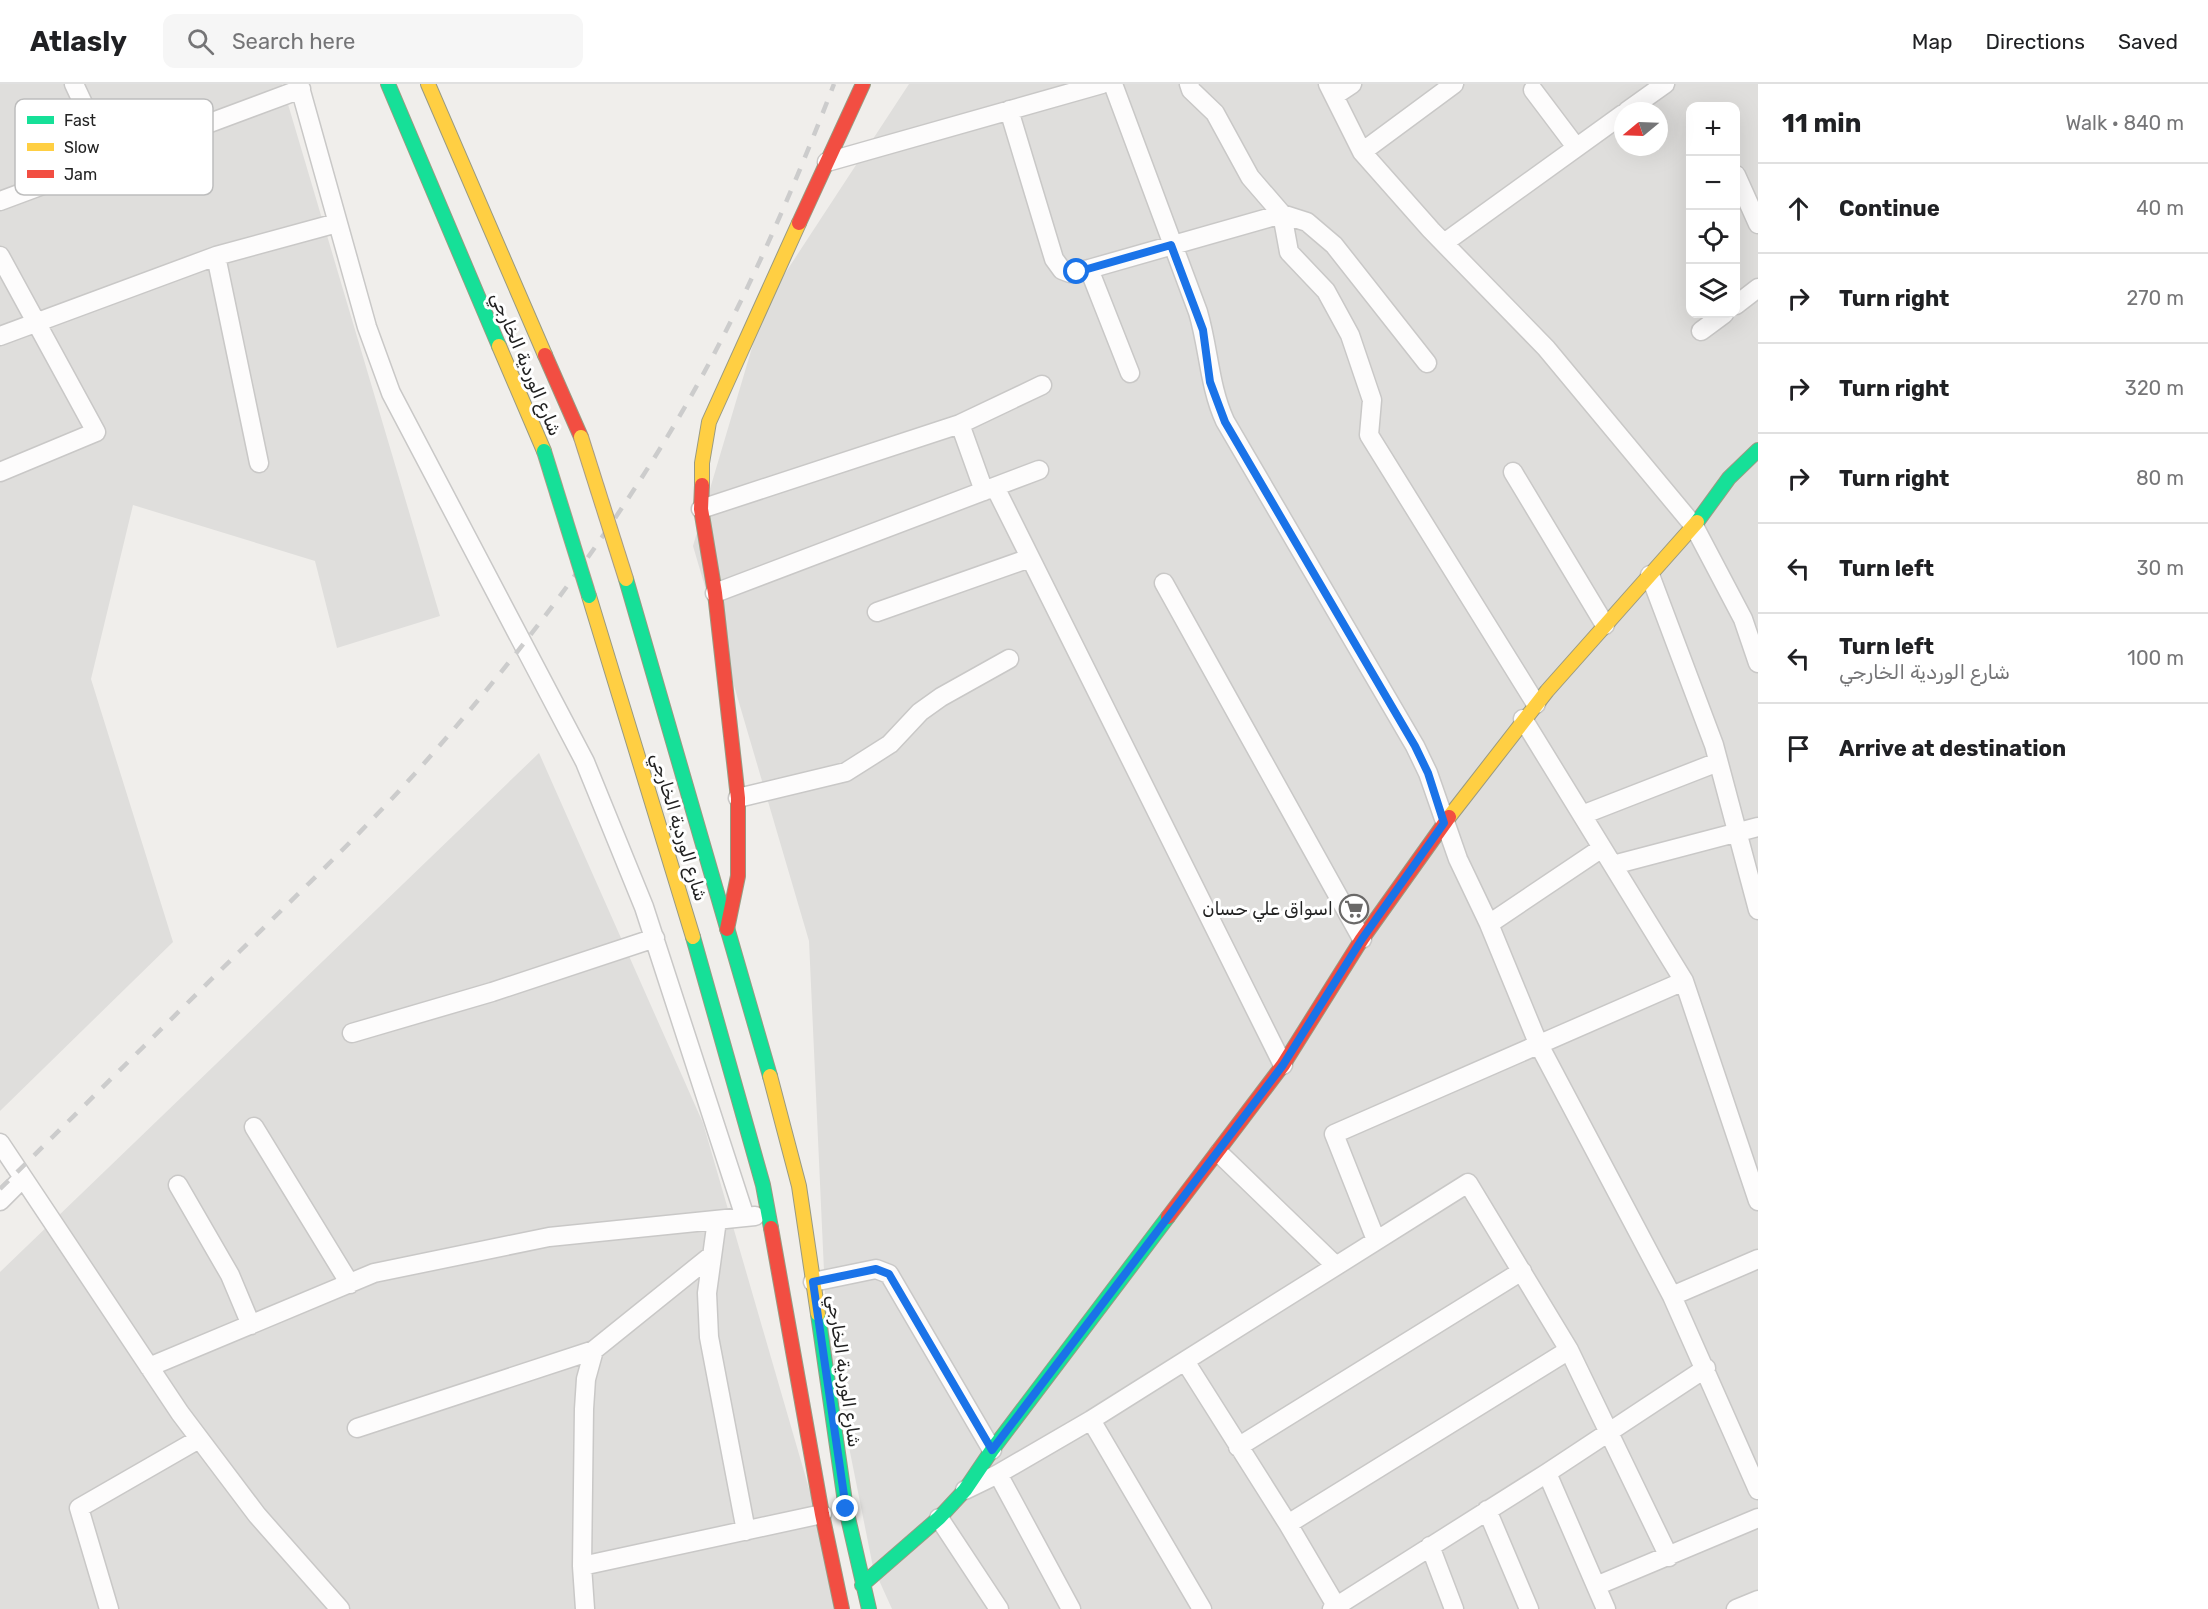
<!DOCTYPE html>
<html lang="en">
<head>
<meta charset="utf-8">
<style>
	body { margin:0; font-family:Rubik,"Noto Sans Arabic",sans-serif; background:#f6f6f6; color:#202124 }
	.controls { position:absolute; right:18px; top:18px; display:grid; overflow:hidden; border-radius:12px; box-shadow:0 6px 24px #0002 }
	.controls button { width:54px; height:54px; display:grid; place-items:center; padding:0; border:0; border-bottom:2px solid #e0e0e0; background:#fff; color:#202124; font:30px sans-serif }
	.compass { position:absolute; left:1614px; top:18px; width:54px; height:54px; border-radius:50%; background:#fff; box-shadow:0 6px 24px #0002; rotate:251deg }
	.stop { position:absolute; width:18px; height:18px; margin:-14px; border:4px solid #1a73e8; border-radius:50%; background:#fff }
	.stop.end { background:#1a73e8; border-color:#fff; box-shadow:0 2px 6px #0008 }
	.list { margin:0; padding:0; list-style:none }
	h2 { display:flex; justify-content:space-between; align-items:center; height:78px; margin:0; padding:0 24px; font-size:26px }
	h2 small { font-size:20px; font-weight:400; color:#757577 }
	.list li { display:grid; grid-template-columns:39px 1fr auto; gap:18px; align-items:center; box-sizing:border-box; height:90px; padding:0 24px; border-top:2px solid #e0e0e0 }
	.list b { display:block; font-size:22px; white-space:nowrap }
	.list p { margin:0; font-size:20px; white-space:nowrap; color:#757577 }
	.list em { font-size:20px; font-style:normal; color:#757577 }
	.icon { flex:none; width:33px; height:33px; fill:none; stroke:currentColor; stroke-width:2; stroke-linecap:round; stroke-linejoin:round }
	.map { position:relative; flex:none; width:1758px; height:1525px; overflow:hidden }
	header { display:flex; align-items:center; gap:36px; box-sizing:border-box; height:84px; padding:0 30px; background:#fff; border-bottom:2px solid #e0e0e0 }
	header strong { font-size:28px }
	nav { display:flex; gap:33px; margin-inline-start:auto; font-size:21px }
	.search { width:420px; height:54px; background:#f6f6f6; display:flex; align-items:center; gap:15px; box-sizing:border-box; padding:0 21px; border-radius:12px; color:#757577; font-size:22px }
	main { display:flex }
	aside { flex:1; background:#fff }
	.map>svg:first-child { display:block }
	.residential { fill:#dfdedc; fill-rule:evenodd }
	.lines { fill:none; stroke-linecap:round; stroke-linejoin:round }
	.street-casing { stroke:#c9c8c7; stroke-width:21 }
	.fast-casing { stroke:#999a82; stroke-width:16 }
	.slow-casing { stroke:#999a82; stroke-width:16 }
	.jam-casing { stroke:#999a82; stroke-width:16 }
	.street { stroke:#fdfcfc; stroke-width:18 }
	.fast { stroke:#16e098; stroke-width:14 }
	.slow { stroke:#ffcf43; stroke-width:14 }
	.jam { stroke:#f24e42; stroke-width:14 }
	.rail { stroke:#ccc; stroke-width:4.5; stroke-dasharray:12 12; stroke-linecap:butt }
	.fast-bridge-casing { stroke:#a79c86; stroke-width:16; stroke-linecap:butt }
	.slow-bridge-casing { stroke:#a79c86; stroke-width:16; stroke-linecap:butt }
	.fast-bridge { stroke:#16e098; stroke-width:14 }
	.slow-bridge { stroke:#ffcf43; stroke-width:14 }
	.route { stroke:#1a73e8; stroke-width:8 }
	.labels { text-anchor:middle; stroke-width:6; stroke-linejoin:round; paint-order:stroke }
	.street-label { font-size:18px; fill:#222; stroke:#fff }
	.poi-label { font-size:18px; fill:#222; stroke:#fff; text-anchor:end }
	.key { fill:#fff; stroke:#bdbdbd; stroke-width:1.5 }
	.key-label { font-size:16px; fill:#222 }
</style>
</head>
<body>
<header>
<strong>Atlasly</strong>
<div class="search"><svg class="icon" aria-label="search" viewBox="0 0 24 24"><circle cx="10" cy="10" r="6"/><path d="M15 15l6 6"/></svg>Search here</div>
<nav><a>Map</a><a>Directions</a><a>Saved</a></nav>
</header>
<main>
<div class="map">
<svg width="1758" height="1525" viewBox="0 0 1758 1525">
	<rect width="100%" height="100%" fill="#f0eeeb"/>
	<path class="residential" d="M 0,0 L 282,0 L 440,532 L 337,564 L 315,477 L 133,421 L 91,595 L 173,858 L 0,1027 Z
		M 909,0 L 1758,0 L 1758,1525 L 892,1525 L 873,1483 L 827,1253 L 809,857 L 693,462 L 765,220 ZM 1690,22 L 1736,22 L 1736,230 L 1690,230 ZM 1623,27 L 1659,27 L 1659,63 L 1623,63 Z
		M 539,669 L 703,1039 L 812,1415 L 850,1525 L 0,1525 L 0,1188 Z"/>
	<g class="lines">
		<g class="street-casing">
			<path id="street" d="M 74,0 L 109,75
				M 299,0 L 367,243 L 391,309 L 585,678 L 644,823 L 745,1133
				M 1113,0 L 1198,228 C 1209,265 1209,302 1225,337 L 1415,662 L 1428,689 L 1458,775 L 1489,840 L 1538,959 L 1672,1212 L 1758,1406
				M 1189,0 L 1191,6 L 1215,29 L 1250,93 L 1282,130 L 1289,168 L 1326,207 L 1350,251 L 1372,316 L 1369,351 L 1536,620
				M 1328,0 L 1362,68 L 1431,146 L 1546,264 L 1694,442 L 1743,535 L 1758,579
				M 1533,6 L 1576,63
				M 1334,12 L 1352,0
				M 1009,26 L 1054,175 L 1062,186 L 1070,189 L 1089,185 L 1282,130 L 1307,138 L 1334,161 L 1427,279
				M 1627,27 L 1665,0
				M 1362,68 L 1454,0
				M 827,78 L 1102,0
				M 1736,91 L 1758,140
				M 0,117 L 301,5
				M 1444,159 L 1623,30
				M 0,172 L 96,348 L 0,388
				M 216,172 L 259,379
				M 1089,185 L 1130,289
				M 1736,221 L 1758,204
				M 1701,247 L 1724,230
				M 0,252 L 216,172 L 337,139
				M 960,340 L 984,407
				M 1513,388 L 1605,541
				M 995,403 L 1283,981
				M 701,425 L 960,340 L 1042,301
				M 1650,491 L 1714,661 L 1758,826
				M 1164,499 L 1362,855
				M 715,509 L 1039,386
				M 877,528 L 1030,474
				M 1523,635 L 1684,897 L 1758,1117
				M 738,714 L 846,688 L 890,660 L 920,628 L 941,613 L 1009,575
				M 1582,731 L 1718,678
				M 1613,781 L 1758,743
				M 1489,840 L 1602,764
				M 352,949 L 492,908 L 655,854
				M 254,1043 L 350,1200
				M 0,1059 L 180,1329 L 257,1431 L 340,1525
				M 1219,1069 L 1336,1182
				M 178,1101 L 230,1191 L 251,1241
				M 0,1117 L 23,1094
				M 717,1136 L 707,1209 L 709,1253 L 746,1447
				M 1376,1156 L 1334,1050 L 1684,897
				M 813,1198 L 876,1185 L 889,1190 L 992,1366
				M 1672,1212 L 1758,1175
				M 1185,1277 L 1288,1440 L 1338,1525
				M 149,1283 L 374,1189 L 549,1153 L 755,1132
				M 1091,1336 L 1202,1525
				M 357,1344 L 594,1266
				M 1238,1363 L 1522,1187
				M 1547,1389 L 1606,1525
				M 998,1390 L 1071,1525
				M 965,1406 L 998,1390 L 1091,1336 L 1468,1099 L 1569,1266 L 1669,1473
				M 1487,1426 L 1529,1525
				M 939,1434 L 999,1525
				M 1288,1440 L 1569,1266
				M 1430,1462 L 1454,1525
				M 582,1482 L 822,1430
				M 1596,1502 L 1758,1434
				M 109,1525 L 79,1424 L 199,1355
				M 585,1525 L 582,1482 L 584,1325 L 586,1295 L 594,1266 L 712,1171
				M 1332,1525 L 1547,1389 L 1706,1284
				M 1736,1525 L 1758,1516"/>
		</g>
		<g class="fast-casing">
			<path id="fast" d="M 388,0 L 499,262
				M 1697,438 L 1729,394 L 1758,366
				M 626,495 L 770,992
				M 693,853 L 763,1101 L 771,1144
				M 818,1230 L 846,1425 L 869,1525
				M 862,1501 L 939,1434 L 965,1406 L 992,1366 L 1168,1133"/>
		</g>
		<g class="slow-casing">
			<path id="slow" d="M 428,0 L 545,271
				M 499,262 L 544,367
				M 702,401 L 702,379 L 709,338 L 799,139
				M 589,512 L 693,853
				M 1449,733 L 1547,607 L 1697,438
				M 770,992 L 799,1102 L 818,1230"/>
		</g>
		<g class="jam-casing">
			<path id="jam" d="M 799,139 L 863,0
				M 545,271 L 581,353
				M 702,401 L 701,425 L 715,509 L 738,714 L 738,792 L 727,845
				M 1168,1133 L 1283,981 L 1362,855 L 1449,733
				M 771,1144 L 822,1430 L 842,1525"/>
		</g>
		<use href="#street" class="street"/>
		<use href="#fast" class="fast"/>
		<use href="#slow" class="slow"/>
		<use href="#jam" class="jam"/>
		<path class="rail" d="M 0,1105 C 80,1026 160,946 240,867 C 303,805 368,743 427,676 C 508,584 585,484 651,379 C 726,261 784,130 834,0"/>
		<g class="fast-bridge-casing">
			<path id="fast-bridge" d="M 544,367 L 589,512"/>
		</g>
		<g class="slow-bridge-casing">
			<path id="slow-bridge" d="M 581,353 L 626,495"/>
		</g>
		<use href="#fast-bridge" class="fast-bridge"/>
		<use href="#slow-bridge" class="slow-bridge"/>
	</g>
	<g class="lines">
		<path class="route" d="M 846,1425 L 813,1198 L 876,1185 L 889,1190 L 992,1366 L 1283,981 L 1362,855 L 1444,739 L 1428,689 L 1415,662 L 1225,338 L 1210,298 L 1203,246 L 1171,161 L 1077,188"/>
	</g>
	<defs>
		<g id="supermarket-ring" transform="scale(1.5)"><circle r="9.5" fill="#fff" stroke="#6a6968" stroke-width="1.5"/><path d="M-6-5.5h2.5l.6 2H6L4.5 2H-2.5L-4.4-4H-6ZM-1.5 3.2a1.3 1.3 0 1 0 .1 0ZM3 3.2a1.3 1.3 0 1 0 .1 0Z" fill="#6a6968"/></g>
	</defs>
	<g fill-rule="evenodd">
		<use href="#supermarket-ring" x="1354" y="825"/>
	</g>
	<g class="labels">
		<g class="street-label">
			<text transform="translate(526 280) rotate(67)" y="6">شارع الوردية الخارجي</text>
			<text transform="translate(679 743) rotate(73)" y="6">شارع الوردية الخارجي</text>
			<text transform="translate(844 1287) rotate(82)" y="6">شارع الوردية الخارجي</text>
		</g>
		<g class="poi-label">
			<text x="1333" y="831">اسواق علي حسان</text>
		</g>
	</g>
	<rect x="15" y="15" width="198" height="96" rx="9" class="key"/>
	<rect x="27" y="32" width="27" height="8" fill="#16e098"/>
	<rect x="27" y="59" width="27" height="8" fill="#ffcf43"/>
	<rect x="27" y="86" width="27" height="8" fill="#f24e42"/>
	<g class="key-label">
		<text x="64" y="42">Fast</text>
		<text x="64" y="69">Slow</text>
		<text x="64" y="96">Jam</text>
	</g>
</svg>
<div class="controls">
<button>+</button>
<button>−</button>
<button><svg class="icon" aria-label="locate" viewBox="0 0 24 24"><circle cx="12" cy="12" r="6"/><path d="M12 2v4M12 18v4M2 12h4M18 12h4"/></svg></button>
<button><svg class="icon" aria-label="layers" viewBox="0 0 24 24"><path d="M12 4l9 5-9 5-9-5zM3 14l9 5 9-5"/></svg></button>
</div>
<svg class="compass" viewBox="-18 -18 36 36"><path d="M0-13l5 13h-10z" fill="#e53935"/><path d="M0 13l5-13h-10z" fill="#757577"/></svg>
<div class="stop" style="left:1077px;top:188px"></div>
<div class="stop end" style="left:846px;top:1425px"></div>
</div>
<aside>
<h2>11 min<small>Walk · 840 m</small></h2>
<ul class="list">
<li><svg class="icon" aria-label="ahead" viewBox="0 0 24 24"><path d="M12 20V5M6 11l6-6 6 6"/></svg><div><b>Continue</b></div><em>40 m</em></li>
<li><svg class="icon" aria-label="right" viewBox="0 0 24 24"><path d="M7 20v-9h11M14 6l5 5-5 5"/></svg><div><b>Turn right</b></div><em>270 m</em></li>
<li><svg class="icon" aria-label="right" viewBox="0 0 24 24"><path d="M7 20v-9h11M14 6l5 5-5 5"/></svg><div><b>Turn right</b></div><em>320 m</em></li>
<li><svg class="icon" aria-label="right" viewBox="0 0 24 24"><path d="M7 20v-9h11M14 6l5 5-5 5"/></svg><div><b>Turn right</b></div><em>80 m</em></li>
<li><svg class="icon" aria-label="left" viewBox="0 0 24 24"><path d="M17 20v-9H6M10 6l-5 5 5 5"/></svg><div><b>Turn left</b></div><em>30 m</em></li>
<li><svg class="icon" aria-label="left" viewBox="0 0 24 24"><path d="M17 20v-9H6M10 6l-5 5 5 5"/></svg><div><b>Turn left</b><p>شارع الوردية الخارجي</p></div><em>100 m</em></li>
<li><svg class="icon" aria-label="arrive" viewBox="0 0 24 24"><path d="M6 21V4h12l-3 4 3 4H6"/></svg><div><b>Arrive at destination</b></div></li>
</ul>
</aside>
</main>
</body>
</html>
